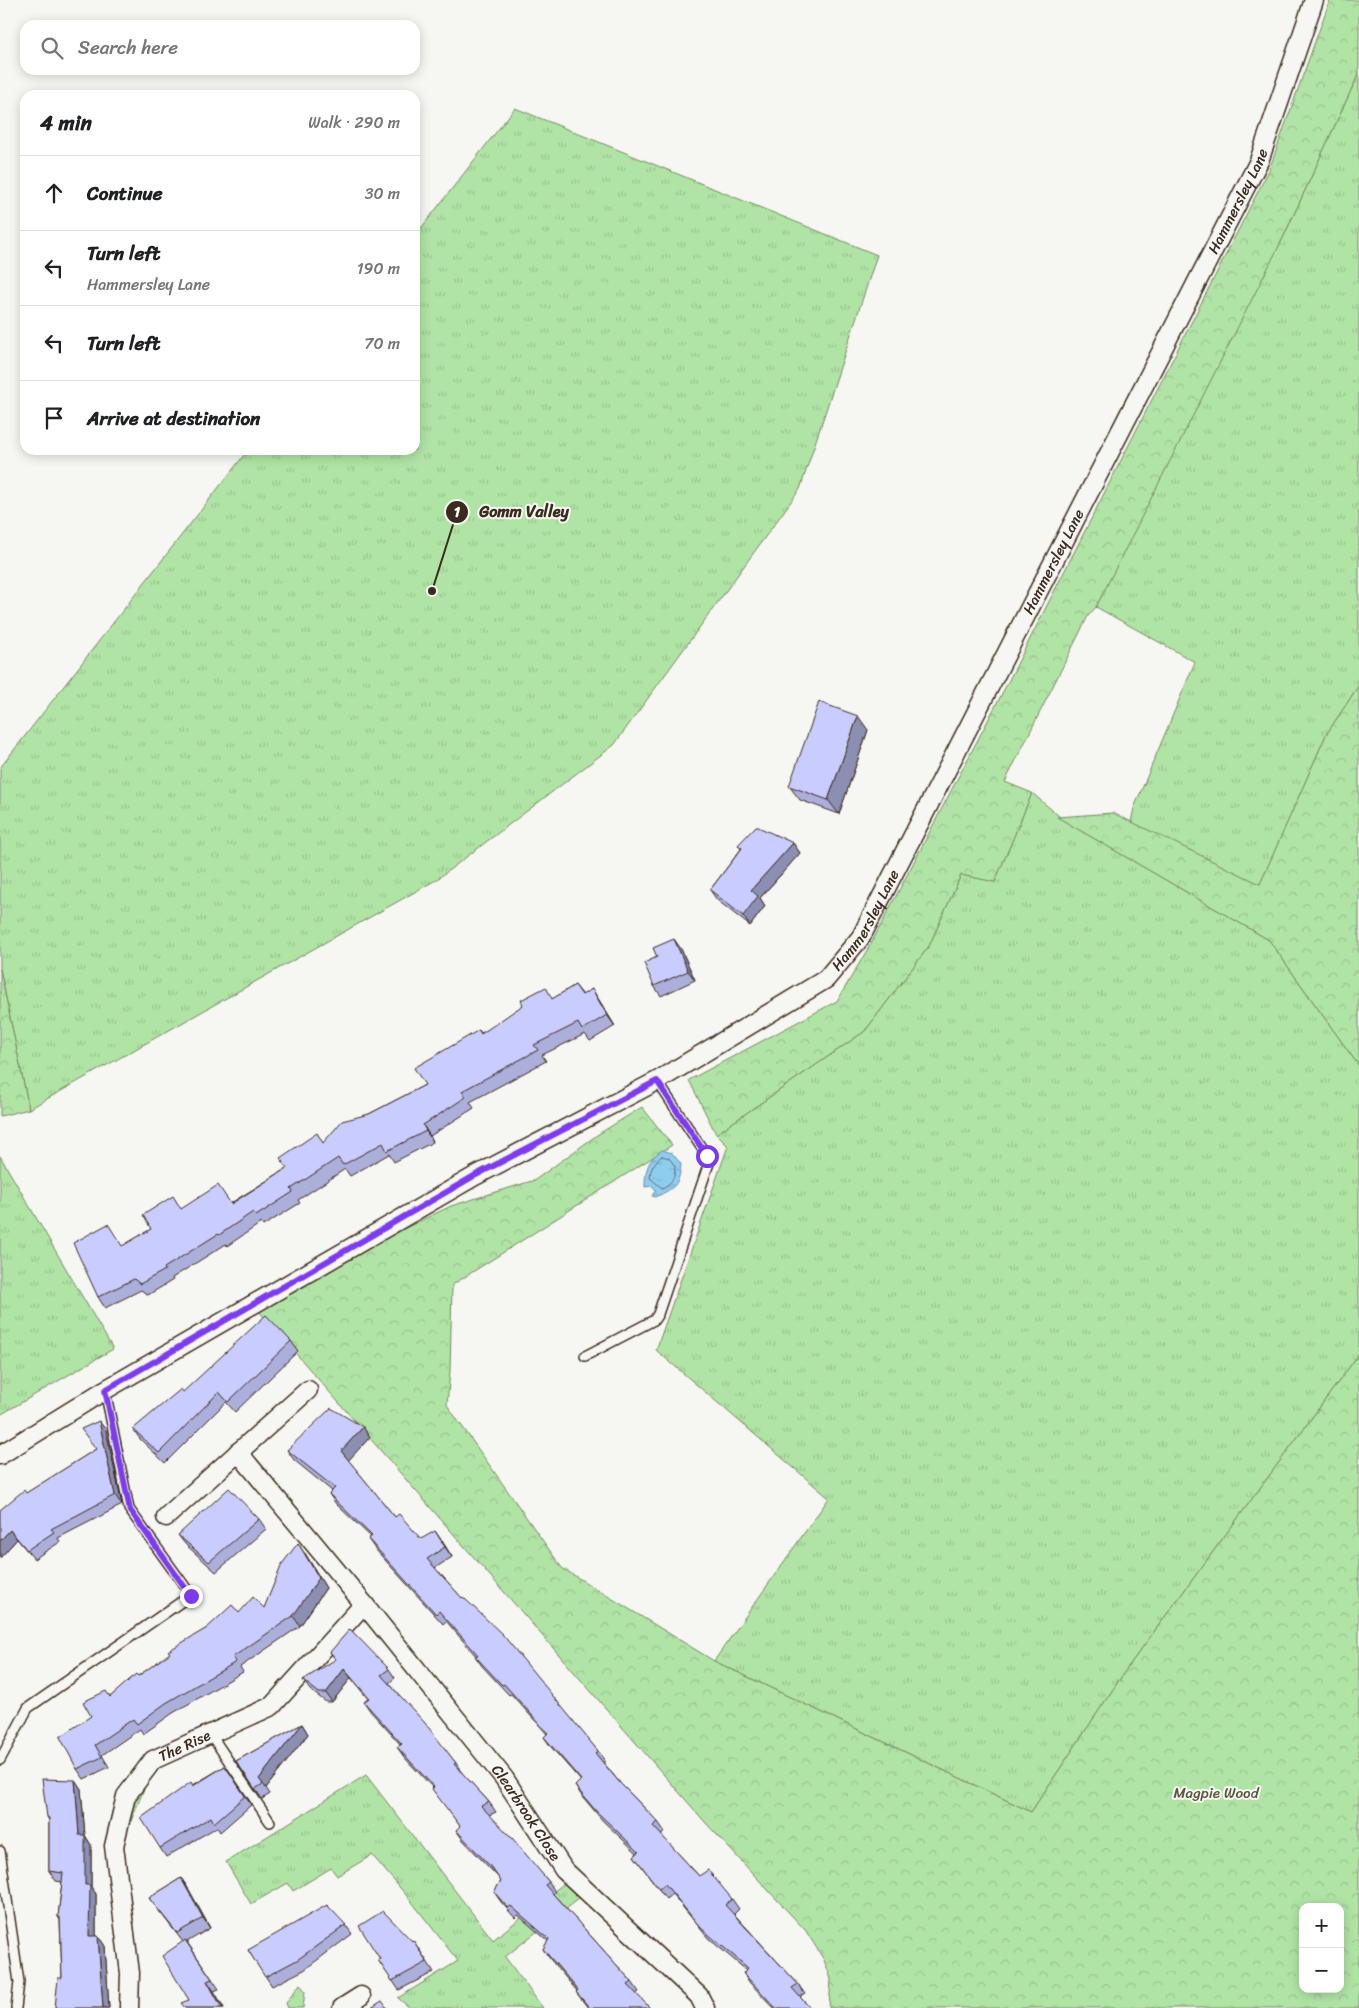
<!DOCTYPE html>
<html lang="en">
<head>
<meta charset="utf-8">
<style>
	body { margin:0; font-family:Sriracha,sans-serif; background:#f2f2f2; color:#202124 }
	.controls { position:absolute; right:15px; bottom:15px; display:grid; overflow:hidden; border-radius:10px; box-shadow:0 2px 12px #0003 }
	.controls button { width:45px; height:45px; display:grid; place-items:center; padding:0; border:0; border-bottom:1px solid #e0e0e0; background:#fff; color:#202124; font:25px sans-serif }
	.stop { position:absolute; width:15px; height:15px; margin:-11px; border:4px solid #7c3aed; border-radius:50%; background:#fff }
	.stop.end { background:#7c3aed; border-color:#fff; box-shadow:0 1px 5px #0008 }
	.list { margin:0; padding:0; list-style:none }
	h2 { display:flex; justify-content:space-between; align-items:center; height:65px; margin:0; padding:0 20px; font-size:21px }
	h2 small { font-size:16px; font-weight:400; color:#757577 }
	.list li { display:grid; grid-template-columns:32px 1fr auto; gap:15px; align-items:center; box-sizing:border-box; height:75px; padding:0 20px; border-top:1px solid #e0e0e0 }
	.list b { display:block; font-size:19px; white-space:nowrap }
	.list p { margin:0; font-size:16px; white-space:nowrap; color:#757577 }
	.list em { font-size:16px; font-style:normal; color:#757577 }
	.icon { flex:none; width:28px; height:28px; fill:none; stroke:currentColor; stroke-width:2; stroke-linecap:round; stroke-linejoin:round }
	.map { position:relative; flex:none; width:1359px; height:2008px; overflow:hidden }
	.search { position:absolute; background:#fff; box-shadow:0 2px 12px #0003; left:20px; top:20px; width:400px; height:55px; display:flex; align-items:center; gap:12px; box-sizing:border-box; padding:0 18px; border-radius:15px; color:#757577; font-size:19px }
	.panel { position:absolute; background:#fff; box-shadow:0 2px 12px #0003; left:20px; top:90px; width:400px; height:365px; border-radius:15px }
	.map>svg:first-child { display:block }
	.grass { fill:url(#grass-tufts); stroke:#768762 }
	.forest { fill:url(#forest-crowns); stroke:#768762; fill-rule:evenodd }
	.water { fill:url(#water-ripples); stroke:#6d8c9c }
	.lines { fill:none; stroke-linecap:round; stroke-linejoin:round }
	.shore { stroke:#5d6b72; stroke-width:1 }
	.service-casing { stroke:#3b2a1e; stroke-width:12 }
	.minor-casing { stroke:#3b2a1e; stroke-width:21 }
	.service { stroke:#f6f6f2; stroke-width:9 }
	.minor { stroke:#f6f6f2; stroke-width:18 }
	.wall { fill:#adafdb; stroke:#3b2a1e }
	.shaded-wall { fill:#8d8fb2; stroke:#3b2a1e }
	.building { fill:#c9ccff; stroke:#3b2a1e }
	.route { stroke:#7c3aed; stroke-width:6 }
	.labels { text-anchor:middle; stroke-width:4; stroke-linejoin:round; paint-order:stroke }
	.street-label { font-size:15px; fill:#3b2a1e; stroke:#f6f6f2 }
	.park-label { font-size:15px; fill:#585840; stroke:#f6f6f2 }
	.leader { fill:none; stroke:#3b2a1e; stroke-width:2 }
	.callout-dot { fill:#3b2a1e; stroke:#f6f6f2; stroke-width:2 }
	.mark-label { font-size:15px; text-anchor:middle; font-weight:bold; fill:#fff }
	.callout-label { font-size:16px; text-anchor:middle; font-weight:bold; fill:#3b2a1e; stroke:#f6f6f2; stroke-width:4; stroke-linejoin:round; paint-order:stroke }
</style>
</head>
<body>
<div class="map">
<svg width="1359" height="2008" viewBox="0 0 1359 2008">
	<defs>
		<pattern id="grass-tufts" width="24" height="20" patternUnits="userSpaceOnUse" patternTransform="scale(1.25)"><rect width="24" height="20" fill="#b0e4a5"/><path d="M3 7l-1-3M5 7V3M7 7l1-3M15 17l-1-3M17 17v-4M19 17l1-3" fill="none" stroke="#98c48e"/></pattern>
		<pattern id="forest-crowns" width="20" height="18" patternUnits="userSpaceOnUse" patternTransform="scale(1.25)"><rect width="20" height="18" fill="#b0e4a5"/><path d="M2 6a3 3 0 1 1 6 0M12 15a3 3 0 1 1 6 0" fill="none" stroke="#98c48e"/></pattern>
		<pattern id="water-ripples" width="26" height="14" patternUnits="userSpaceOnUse" patternTransform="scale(1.25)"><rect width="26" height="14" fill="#8fcdf0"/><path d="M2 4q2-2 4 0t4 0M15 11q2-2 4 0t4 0" fill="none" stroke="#7cb0cd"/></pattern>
	</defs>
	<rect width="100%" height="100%" fill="#f6f6f2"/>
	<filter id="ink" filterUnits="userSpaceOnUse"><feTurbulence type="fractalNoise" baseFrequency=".02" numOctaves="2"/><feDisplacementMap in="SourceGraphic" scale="10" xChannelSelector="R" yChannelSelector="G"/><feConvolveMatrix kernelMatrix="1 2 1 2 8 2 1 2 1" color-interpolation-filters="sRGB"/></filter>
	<g filter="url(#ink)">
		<path class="grass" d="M 1359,73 L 1359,685 L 1326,735 L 1260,885 L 1131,822 L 1134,808 L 1195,662 L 1096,607 L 1206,378 L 1283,238 Z
			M 515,108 L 877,255 L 800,489 L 614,745 L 436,880 L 29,1109 L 0,969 L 0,768 L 248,450 L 415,450 L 415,236 Z
			M 1032,793 L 1066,822 L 1269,940 L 1359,1066 L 1359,1354 L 1128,1667 L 1031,1812 L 714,1661 L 829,1498 L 656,1350 L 728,1146 L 716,1134 L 865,1031 L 929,946 L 961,875 L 995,881 Z
			M 0,1156 L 113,1349 L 0,1415 Z
			M 150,1774 L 127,1831 L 122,1832 L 124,1813 Z
			M 366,1775 L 493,1940 L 567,1881 L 580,1897 L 505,1957 L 543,2008 L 410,2008 L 398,1998 L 458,1961 L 412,1902 L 372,1855 L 337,1876 L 331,1868 L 293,1891 L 288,1883 L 251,1904 L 226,1862 Z
			M 300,1984 L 305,1991 L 303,2008 L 288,2008 L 286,2003 Z"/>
		<path class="forest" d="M 1330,0 L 1359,0 L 1359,73 L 1283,238 L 1096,607 L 1088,616 L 1005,782 L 1032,793 L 995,882 L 961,875 L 929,946 L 865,1031 L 716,1134 L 689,1080 L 837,1001 L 872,942 L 1007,684 L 1269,170 Z
			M 1359,685 L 1359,1066 L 1269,940 L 1057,817 L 1113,813 L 1260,884 L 1326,735 Z
			M 0,969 L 29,1109 L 0,1116 Z
			M 642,1107 L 672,1145 L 452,1285 L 450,1371 L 447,1405 L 562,1568 L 714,1661 L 1031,1812 L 1128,1667 L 1359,1354 L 1359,2008 L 829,2008 L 831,1979 L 824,1960 L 806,1931 L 705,1822 L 257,1309 L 368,1246 L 451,1206 L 535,1180 L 597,1135 ZM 1303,1907 L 1340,1907 L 1340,1989 L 1303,1989 Z"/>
		<path class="water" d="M 662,1150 L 672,1153 L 681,1164 C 679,1186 675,1187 656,1197 L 652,1196 L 656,1190 L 652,1186 L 645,1187 C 645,1170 648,1159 662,1150 Z"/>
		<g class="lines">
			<path class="shore" d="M 662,1156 L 669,1158 L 675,1166 C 675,1177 673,1183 662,1188 L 650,1178 C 650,1169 655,1161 662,1156 Z"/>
			<g class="service-casing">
				<path id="service" d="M 585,1356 L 654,1320 L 658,1314 L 709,1163 L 707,1156 L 657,1081
					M 211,1735 L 270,1822
					M 0,1760 L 28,1708 L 191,1595 L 129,1509 L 105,1390
					M 0,1851 L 19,1982 L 16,2008"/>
			</g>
			<g class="minor-casing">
				<g id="minor">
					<path id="s1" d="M 238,1452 L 364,1604 L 504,1778 L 564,1870 L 699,1996 L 705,2008"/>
					<path id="s2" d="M 0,1455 L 105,1390 L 475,1176 L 657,1081 L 826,979 L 861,937 L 1259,161 L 1314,0"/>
					<path d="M 166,1517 L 308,1390"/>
					<path id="s3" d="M 129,2008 L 130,1973 L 114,1846 L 126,1796 L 153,1760 L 272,1706 L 364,1604"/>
					<path d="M 342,2008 L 361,1996"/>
				</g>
			</g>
			<use href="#service" class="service"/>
			<use href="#minor" class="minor"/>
		</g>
		<path class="wall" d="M 868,730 L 839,814 L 800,800 L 789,786 Z
			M 793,843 L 800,853 L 760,898 L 765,906 L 750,926 L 717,900 L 710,890 L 741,849 L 738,845 Z
			M 681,949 L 695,980 L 661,996 L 654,986 Z
			M 575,985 L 583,995 L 592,989 L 615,1026 L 590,1041 L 585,1034 L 542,1055 L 546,1061 L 470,1102 L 474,1108 L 430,1136 L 433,1142 L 394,1162 L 389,1154 L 350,1176 L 345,1169 L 298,1200 L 300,1203 L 263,1226 L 261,1223 L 227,1246 L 226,1244 L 172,1278 L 173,1280 L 148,1295 L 141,1290 L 105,1308 L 98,1297 L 123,1246 L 151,1229 L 182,1209 L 231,1203 L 287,1168 L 324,1143 L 369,1114 L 425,1085 L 479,1030 L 481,1033 L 554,998 Z
			M 291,1341 L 298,1351 L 235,1412 L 226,1402 L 165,1463 L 140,1439 L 133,1429 Z
			M 363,1427 L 370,1437 L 348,1460 L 395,1517 L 421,1539 L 442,1541 L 452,1557 L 435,1568 L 598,1751 L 605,1761 L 603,1762 L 620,1783 L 658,1822 L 665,1832 L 661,1835 L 699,1876 L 732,1899 L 739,1909 L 734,1914 L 798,1984 L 805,1994 L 800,1997 L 810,2008 L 774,2008 L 750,1983 L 743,1973 L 746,1970 L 708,1938 L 672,1894 L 666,1899 L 634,1856 L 637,1853 L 603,1821 L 582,1796 L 575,1786 L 581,1781 L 551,1747 L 544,1737 L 547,1734 L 511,1694 L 509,1695 L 482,1666 L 475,1656 L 476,1656 L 446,1621 L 443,1624 L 375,1549 L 368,1539 L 371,1537 L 336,1504 L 329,1494 L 332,1491 L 294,1460 L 287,1450 Z
			M 106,1430 L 122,1505 L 58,1538 L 60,1542 L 34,1559 L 17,1539 L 0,1558 L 0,1510 L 96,1449 Z
			M 259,1519 L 266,1529 L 216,1572 L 185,1544 L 178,1535 Z
			M 305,1553 L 326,1588 L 300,1626 L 240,1667 L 243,1672 L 173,1713 L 143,1734 L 140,1729 L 102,1755 L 109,1767 L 84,1779 L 77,1769 L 91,1716 L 110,1697 L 138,1676 L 207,1628 L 239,1613 L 264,1608 Z
			M 330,1652 L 389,1669 L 395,1678 L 389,1683 L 456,1763 L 462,1773 L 489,1802 L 496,1812 L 489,1815 L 549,1882 L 555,1892 L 553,1894 L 632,1982 L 639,1992 L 636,1994 L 650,2008 L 588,2008 L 576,1992 L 577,1991 L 550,1959 L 543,1949 L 548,1941 L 518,1915 L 515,1918 L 501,1902 L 494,1892 L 501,1881 L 497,1876 L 463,1840 L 456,1830 L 460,1826 L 433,1788 L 404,1757 L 397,1747 L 401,1745 L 371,1712 L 364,1702 L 368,1699 L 351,1678 L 332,1702 L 326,1702 L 310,1690 L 303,1680 L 336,1660 Z
			M 302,1724 L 308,1734 L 266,1788 L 270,1794 L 262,1799 L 236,1761 Z
			M 225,1766 L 251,1805 L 220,1832 L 217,1827 L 166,1857 L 160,1848 L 193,1785 Z
			M 75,1780 L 81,1789 L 85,1835 L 91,1845 L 91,1887 L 96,1894 L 96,1936 L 98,1936 L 105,1946 L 109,2008 L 55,2008 L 62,1978 L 60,1920 L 58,1917 L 62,1882 L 56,1881 L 49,1871 L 49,1820 L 47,1817 Z
			M 181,1878 L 188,1888 L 210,1928 L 187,1942 L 219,1989 L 214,1991 L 224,2008 L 185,2008 L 189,2000 L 183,1942 L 149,1898 Z
			M 346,1925 L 352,1934 L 304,1970 L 272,1986 L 248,1950 Z
			M 413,1940 L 434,1972 L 399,1990 L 378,1960 Z"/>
		<path class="shaded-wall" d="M 858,716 L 868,730 L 839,814 L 828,800 Z
			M 793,843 L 800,853 L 760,898 L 765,906 L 750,926 L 743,916 L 751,890 Z
			M 674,939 L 681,949 L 695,980 L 688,971 Z
			M 592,989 L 599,1000 L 615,1026 L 607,1015 Z
			M 423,1125 L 430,1136 L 433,1142 L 426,1131 Z
			M 99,1421 L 106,1430 L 122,1505 L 115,1495 Z
			M 363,1427 L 370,1437 L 348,1461 L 341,1451 Z
			M 10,1530 L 17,1539 L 0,1558 L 0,1541 Z
			M 435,1531 L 442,1541 L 452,1557 L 445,1547 Z
			M 298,1543 L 326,1588 L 300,1626 L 293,1616 Z
			M 344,1669 L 351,1678 L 332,1702 L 326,1693 Z
			M 302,1724 L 308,1734 L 266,1788 L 259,1779 Z
			M 75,1780 L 81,1789 L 85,1836 L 91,1845 L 91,1887 L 96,1894 L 96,1945 L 89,1936 L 85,1885 L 79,1835 Z
			M 181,1878 L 188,1888 L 210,1928 L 203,1918 Z
			M 98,1936 L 105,1946 L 109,2008 L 103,2008 Z
			M 207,1981 L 214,1991 L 224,2008 L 222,2008 Z"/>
		<path class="building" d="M 819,702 L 858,716 L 828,800 L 789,786 Z
			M 756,826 L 793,843 L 751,890 L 758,896 L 743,916 L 710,890 L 742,848 L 738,845 Z
			M 674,939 L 688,971 L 654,986 L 644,963 L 657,957 L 653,948 Z
			M 575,985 L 582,995 L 592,989 L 607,1015 L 582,1030 L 578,1023 L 534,1045 L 538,1050 L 462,1091 L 466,1097 L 423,1125 L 426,1131 L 387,1151 L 383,1143 L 343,1165 L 338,1158 L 291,1189 L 293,1192 L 256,1216 L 253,1212 L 219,1235 L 218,1234 L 164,1268 L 165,1270 L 140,1284 L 134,1279 L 98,1297 L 73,1243 L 108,1224 L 122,1246 L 151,1229 L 143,1215 L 173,1196 L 181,1209 L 218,1185 L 231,1204 L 287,1168 L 280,1158 L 317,1133 L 323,1143 L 342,1121 L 369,1114 L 425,1085 L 414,1068 L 479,1030 L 481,1034 L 523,1005 L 521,1000 L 546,987 L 552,999 Z
			M 266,1315 L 291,1341 L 228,1402 L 219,1392 L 159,1453 L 133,1429 L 181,1389 L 183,1392 Z
			M 331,1408 L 363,1427 L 341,1451 L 395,1517 L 399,1514 L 421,1539 L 435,1531 L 445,1547 L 427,1559 L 462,1598 L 463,1597 L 503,1635 L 598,1751 L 595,1753 L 620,1783 L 658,1822 L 653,1826 L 699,1876 L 708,1870 L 732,1899 L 725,1905 L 798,1984 L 792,1988 L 810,2008 L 776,2008 L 743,1973 L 748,1968 L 701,1928 L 665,1884 L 659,1889 L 634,1856 L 639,1852 L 596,1811 L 575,1786 L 581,1780 L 544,1737 L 548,1733 L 504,1684 L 502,1685 L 475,1656 L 478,1655 L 439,1611 L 436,1614 L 368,1539 L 372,1536 L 329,1494 L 335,1488 L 287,1450 Z
			M 99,1421 L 115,1495 L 51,1529 L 54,1532 L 27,1550 L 10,1530 L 0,1541 L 0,1510 L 24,1490 L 26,1493 L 96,1449 L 81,1429 Z
			M 229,1488 L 259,1519 L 209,1562 L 178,1535 Z
			M 298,1543 L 319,1578 L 293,1616 L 233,1657 L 236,1662 L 166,1703 L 137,1724 L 133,1719 L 95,1745 L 102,1757 L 77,1769 L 60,1737 L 91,1716 L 83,1702 L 106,1691 L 110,1697 L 136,1674 L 138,1676 L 170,1653 L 168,1651 L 207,1628 L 232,1605 L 239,1613 L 253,1597 L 264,1608 L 282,1564 Z
			M 350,1629 L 389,1669 L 381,1675 L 425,1723 L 456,1763 L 454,1764 L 489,1802 L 481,1806 L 513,1839 L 549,1882 L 545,1885 L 632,1982 L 628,1985 L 650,2008 L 590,2008 L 576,1992 L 578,1990 L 543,1949 L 549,1939 L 511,1906 L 508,1908 L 494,1892 L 501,1881 L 490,1866 L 456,1830 L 460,1826 L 432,1789 L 434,1787 L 397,1747 L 402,1744 L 364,1702 L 369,1698 L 344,1669 L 326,1693 L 319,1693 L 303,1680 L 336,1659 L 330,1652 Z
			M 302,1724 L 259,1779 L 263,1784 L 255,1789 L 236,1761 Z
			M 225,1766 L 245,1796 L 214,1823 L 211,1817 L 160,1848 L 141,1818 L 191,1782 L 193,1786 Z
			M 42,1779 L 75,1780 L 79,1835 L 85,1835 L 85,1885 L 90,1885 L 89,1936 L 98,1936 L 103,2008 L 55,2008 L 58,1978 L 62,1978 L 60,1917 L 58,1917 L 63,1873 L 49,1871 L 49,1818 L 47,1817 Z
			M 181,1878 L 203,1918 L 177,1933 L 149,1898 Z
			M 327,1905 L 346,1925 L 297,1960 L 265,1977 L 248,1950 Z
			M 383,1911 L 412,1941 L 413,1940 L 427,1962 L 392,1981 L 378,1960 L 380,1959 L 359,1926 Z
			M 185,1940 L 212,1979 L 207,1981 L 222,2008 L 185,2008 L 181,2003 L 189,2000 L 162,1956 Z
			M 382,2001 L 387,2008 L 371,2008 Z"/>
	</g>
	<g class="lines" filter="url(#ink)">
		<path class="route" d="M 191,1596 L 130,1510 L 105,1390 L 474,1176 L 657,1081 L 707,1156"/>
	</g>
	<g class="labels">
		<g class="street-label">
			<text dy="5" stroke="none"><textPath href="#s2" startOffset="1835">Hammersley Lane</textPath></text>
			<text dy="5" stroke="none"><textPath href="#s2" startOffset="1430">Hammersley Lane</textPath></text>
			<text dy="5" stroke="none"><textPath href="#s2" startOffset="1025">Hammersley Lane</textPath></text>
			<text dy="5" stroke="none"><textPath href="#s3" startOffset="294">The Rise</textPath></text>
			<text dy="5" stroke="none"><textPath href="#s1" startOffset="462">Clearbrook Close</textPath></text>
		</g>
		<g class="park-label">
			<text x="1216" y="1798">Magpie Wood</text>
		</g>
	</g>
	<path class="leader" d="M432 591L457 512"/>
	<g class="callout-dot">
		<circle cx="432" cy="591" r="5"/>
		<circle cx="457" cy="512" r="12"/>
	</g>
	<g class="mark-label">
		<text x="457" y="517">1</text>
	</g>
	<g class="callout-label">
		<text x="524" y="517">Gomm Valley</text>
	</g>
</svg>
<div class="controls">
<button>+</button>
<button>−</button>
</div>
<div class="stop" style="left:707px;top:1156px"></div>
<div class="stop end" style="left:191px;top:1596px"></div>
<div class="search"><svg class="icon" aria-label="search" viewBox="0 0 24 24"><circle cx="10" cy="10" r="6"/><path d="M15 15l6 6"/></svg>Search here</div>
<section class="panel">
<h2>4 min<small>Walk · 290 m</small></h2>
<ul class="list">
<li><svg class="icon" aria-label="ahead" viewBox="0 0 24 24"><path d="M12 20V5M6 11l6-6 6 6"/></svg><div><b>Continue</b></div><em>30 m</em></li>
<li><svg class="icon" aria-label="left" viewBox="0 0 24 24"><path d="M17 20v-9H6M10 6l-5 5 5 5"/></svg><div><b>Turn left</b><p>Hammersley Lane</p></div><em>190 m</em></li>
<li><svg class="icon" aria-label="left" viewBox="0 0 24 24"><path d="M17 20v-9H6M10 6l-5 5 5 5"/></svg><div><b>Turn left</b></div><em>70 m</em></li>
<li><svg class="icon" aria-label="arrive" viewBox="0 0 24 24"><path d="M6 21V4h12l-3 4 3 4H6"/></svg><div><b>Arrive at destination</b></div></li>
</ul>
</section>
</div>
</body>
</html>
